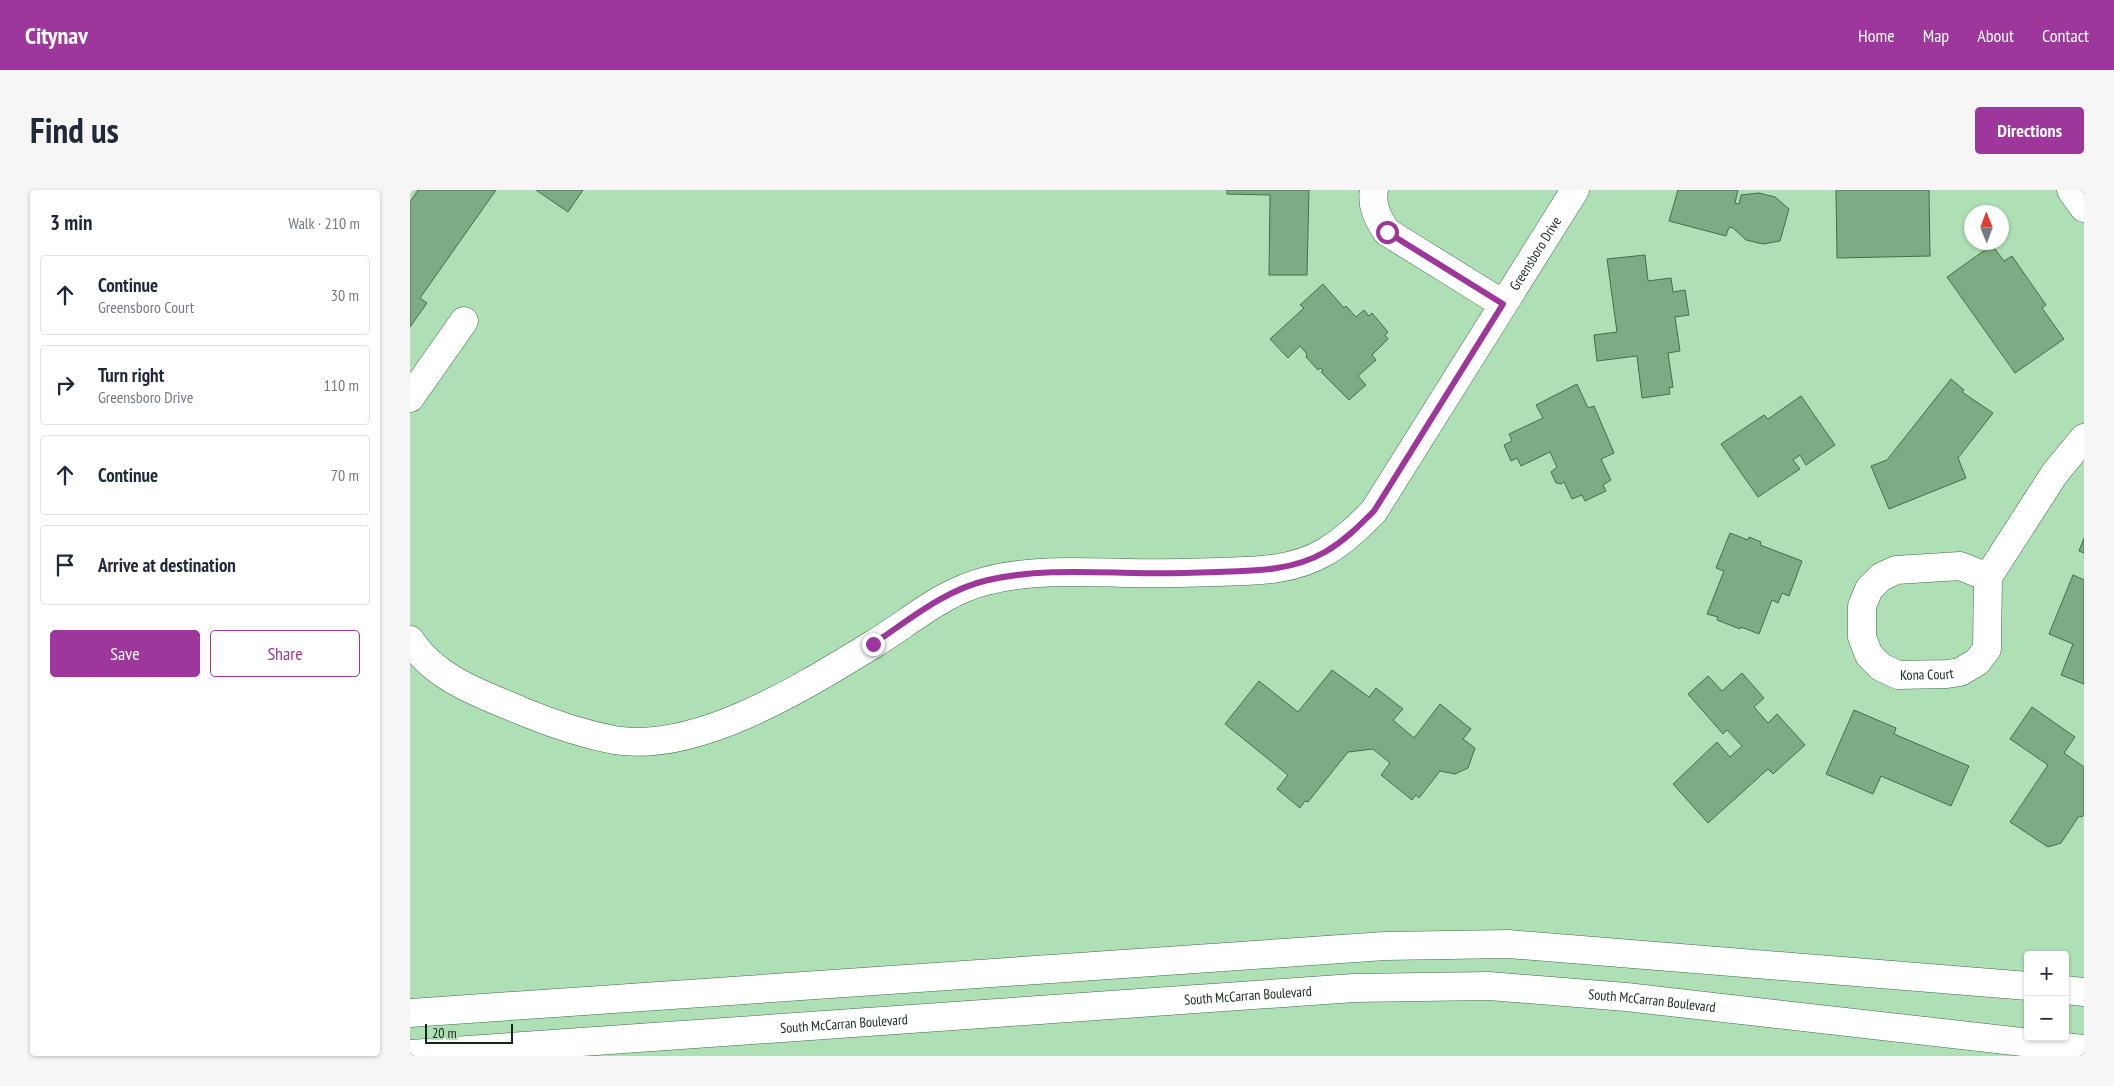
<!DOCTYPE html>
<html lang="en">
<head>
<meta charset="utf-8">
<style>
	body { margin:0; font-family:"PT Sans Narrow",sans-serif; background:#f6f6f7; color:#1f2937 }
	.controls { position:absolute; right:15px; bottom:15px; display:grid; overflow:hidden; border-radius:5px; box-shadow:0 1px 4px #0004 }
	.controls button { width:45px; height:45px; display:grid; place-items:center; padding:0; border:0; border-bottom:1px solid #e0e1e3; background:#fff; color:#1f2937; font:25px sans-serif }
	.compass { position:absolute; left:1554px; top:15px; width:45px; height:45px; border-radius:50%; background:#fff; box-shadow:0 1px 4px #0004; rotate:359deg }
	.scale { position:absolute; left:15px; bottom:12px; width:88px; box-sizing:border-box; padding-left:5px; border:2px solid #152818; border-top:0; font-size:14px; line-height:18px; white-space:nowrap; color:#152818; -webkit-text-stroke:4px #aedfb5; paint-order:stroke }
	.stop { position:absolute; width:15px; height:15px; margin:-11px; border:4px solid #9d379b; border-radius:50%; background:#fff }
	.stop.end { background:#9d379b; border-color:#fff; box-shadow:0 1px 5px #0008 }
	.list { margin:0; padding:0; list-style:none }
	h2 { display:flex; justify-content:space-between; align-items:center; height:65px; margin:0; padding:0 20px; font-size:21px }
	h2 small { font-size:16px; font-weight:400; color:#747a83 }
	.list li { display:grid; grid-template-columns:32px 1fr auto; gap:15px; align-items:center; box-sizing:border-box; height:80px; margin:0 10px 10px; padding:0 10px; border:1px solid #e0e1e3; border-radius:5px }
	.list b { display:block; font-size:19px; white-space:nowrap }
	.list p { margin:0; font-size:16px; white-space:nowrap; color:#747a83 }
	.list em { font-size:16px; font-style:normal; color:#747a83 }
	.actions { display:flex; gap:10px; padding:15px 20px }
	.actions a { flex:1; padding:11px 0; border:1px solid #9d379b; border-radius:5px; text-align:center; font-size:18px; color:#9d379b }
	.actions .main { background:#9d379b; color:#fff }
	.icon { flex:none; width:28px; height:28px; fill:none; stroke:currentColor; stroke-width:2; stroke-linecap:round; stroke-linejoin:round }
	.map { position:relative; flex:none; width:1674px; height:866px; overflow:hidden; border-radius:5px }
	header { display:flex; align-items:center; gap:30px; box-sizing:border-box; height:70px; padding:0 25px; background:#9d379b; color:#fff }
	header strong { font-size:24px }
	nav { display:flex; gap:28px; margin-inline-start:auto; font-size:18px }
	.intro { display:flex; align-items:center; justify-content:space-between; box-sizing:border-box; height:120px; padding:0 30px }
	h1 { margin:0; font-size:35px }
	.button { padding:12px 22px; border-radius:5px; background:#9d379b; color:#fff; font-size:18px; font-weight:700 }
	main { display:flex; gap:30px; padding:0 30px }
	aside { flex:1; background:#fff; border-radius:5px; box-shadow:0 1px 4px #0004 }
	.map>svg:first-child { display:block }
	.building { fill:#7dac84; stroke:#426f49 }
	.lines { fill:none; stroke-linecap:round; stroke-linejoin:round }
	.minor-casing { stroke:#406d47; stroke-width:29 }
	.major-casing { stroke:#406d47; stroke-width:29 }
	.minor { stroke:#fff; stroke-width:28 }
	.major { stroke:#fff; stroke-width:28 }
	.route { stroke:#9d379b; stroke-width:6 }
	.labels { text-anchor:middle; stroke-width:4; stroke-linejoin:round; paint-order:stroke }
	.street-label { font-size:14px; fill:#152818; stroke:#aedfb5 }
</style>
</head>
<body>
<header>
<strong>Citynav</strong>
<nav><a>Home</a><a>Map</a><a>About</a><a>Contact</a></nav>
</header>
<div class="intro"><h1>Find us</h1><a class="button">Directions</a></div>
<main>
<aside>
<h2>3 min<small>Walk · 210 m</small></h2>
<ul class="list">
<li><svg class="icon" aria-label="ahead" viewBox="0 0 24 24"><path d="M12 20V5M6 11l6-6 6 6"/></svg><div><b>Continue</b><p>Greensboro Court</p></div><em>30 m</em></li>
<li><svg class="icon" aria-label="right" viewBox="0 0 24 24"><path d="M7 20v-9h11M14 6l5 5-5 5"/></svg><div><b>Turn right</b><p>Greensboro Drive</p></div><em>110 m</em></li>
<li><svg class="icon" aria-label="ahead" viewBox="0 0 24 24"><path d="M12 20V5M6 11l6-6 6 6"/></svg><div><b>Continue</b></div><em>70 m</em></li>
<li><svg class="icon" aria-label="arrive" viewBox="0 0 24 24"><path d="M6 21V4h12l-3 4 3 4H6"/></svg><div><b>Arrive at destination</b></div></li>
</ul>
<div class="actions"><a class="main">Save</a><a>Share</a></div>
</aside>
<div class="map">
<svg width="1674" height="866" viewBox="0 0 1674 866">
	<rect width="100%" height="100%" fill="#aedfb5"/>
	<path class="building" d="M 8,0 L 86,0 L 10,108 L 17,113 L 0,137 L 0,12 Z
		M 126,0 L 173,0 L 158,22 Z
		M 817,0 L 899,0 L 897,85 L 859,85 L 860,5 L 817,4 Z
		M 1268,0 L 1328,0 L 1325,13 L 1329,14 L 1331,5 L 1349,3 L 1365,7 L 1379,19 L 1370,51 L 1353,54 L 1336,50 L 1323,38 L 1319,37 L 1316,46 L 1259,31 Z
		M 1426,0 L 1519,0 L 1520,66 L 1427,68 Z
		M 1582,55 L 1594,71 L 1602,66 L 1636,115 L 1632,118 L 1654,149 L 1605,183 L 1537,87 Z
		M 1235,65 L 1238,91 L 1261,88 L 1263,102 L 1275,100 L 1279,125 L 1265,127 L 1270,161 L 1258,163 L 1263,197 L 1259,198 L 1260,204 L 1232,208 L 1227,166 L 1187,171 L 1184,145 L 1207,142 L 1197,69 Z
		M 913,94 L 934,118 L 936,116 L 946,127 L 954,120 L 959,126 L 962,123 L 978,142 L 975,145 L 978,149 L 962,165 L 966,170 L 948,186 L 956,195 L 939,210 L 911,182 L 913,181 L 911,178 L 908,180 L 896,167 L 897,164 L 890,156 L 878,168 L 860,149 L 894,118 L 890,115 Z
		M 1541,189 L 1554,200 L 1552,202 L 1583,223 L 1548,268 L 1556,288 L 1479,319 L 1461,276 L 1477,270 Z
		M 1167,194 L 1178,218 L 1184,216 L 1204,263 L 1191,269 L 1201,290 L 1193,295 L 1196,301 L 1175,311 L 1172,305 L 1162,309 L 1154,292 L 1151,294 L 1146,293 L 1141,282 L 1147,277 L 1140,262 L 1111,276 L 1107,268 L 1101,271 L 1094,255 L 1102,251 L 1099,244 L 1133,228 L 1126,215 Z
		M 1391,206 L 1425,255 L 1396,275 L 1390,265 L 1383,270 L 1390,279 L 1348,307 L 1311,254 L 1354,225 L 1358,229 Z
		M 1320,343 L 1338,350 L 1339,347 L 1351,352 L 1350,355 L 1392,371 L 1379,406 L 1372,403 L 1368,413 L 1362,410 L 1349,444 L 1331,437 L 1330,439 L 1307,430 L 1308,427 L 1297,424 L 1314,381 L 1306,378 Z
		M 1674,348 L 1674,363 L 1669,361 Z
		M 1663,385 L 1674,390 L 1674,494 L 1651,485 L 1663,454 L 1639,444 Z
		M 922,480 L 959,507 L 966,498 L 993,519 L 983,530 L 1004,548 L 1030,514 L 1061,539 L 1053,549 L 1065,558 L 1058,578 L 1045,584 L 1030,581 L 1009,608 L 1006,605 L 1002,610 L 971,585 L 980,573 L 963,559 L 938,562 L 898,612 L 895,611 L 890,618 L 867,599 L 878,585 L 815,534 L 849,491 L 888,522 Z
		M 1332,483 L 1354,508 L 1344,517 L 1358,533 L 1367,524 L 1395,555 L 1363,584 L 1358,579 L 1298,633 L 1263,594 L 1307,552 L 1320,567 L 1332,556 L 1317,540 L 1313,544 L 1278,504 L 1298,486 L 1312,501 Z
		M 1622,517 L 1665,547 L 1654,563 L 1674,577 L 1674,624 L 1672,627 L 1669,626 L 1651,653 L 1638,657 L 1600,632 L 1638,575 L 1600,549 Z
		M 1444,520 L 1486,538 L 1484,544 L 1559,576 L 1541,616 L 1471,586 L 1463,604 L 1416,584 Z"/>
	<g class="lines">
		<g class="minor-casing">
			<g id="minor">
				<path d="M 964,0 C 961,16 968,29 977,42 L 1093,114"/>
				<path d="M 1661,0 L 1674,18"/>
				<path d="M 0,208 L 54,131"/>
				<path id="s1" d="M 1578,387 L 1550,376 L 1486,380 L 1471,387 L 1459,399 L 1452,416 L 1452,447 L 1459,465 L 1471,477 L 1488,485 L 1537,484 L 1550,482 L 1567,472 L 1577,459 L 1578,387 L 1645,283 L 1674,248"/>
				<path id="s2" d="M 0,450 C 26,490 72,504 114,522 C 143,534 173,544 204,550 C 287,564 393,497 462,455 C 500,432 532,402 576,391 C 622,379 671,382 718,383 C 748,384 778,383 808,382 C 845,381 883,381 915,362 C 934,351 948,337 964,321 L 1165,0"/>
			</g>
		</g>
		<g class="major-casing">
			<g id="major">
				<path d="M 1655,800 L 1674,802"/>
				<path d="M 0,823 L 975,756 L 1098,754 L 1618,796"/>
				<path id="s3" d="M 0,864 L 944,798 L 1079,796 L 1216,807 L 1674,859"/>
			</g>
		</g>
		<use href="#minor" class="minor"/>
		<use href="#major" class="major"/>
	</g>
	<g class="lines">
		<path class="route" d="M 463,454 C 499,430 534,400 578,390 C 626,379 676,382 725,383 C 752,384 780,383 808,382 C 844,381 882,381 915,362 C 934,351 948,337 964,321 L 1093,114 L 977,42"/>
	</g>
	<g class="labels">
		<g class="street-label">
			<text dy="5" stroke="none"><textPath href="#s2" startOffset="1354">Greensboro Drive</textPath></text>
			<text dy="5" stroke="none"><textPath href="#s1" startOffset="261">Kona Court</textPath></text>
			<text dy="5" stroke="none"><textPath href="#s3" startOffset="840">South McCarran Boulevard</textPath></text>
			<text dy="5" stroke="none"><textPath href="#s3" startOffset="1245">South McCarran Boulevard</textPath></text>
			<text dy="5" stroke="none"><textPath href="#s3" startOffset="435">South McCarran Boulevard</textPath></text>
		</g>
	</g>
</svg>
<div class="controls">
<button>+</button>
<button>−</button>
</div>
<svg class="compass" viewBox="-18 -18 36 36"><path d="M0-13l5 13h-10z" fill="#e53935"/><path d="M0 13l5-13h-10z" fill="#747a83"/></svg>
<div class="scale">20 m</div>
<div class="stop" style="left:977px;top:42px"></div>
<div class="stop end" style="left:463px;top:454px"></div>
</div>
</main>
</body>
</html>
